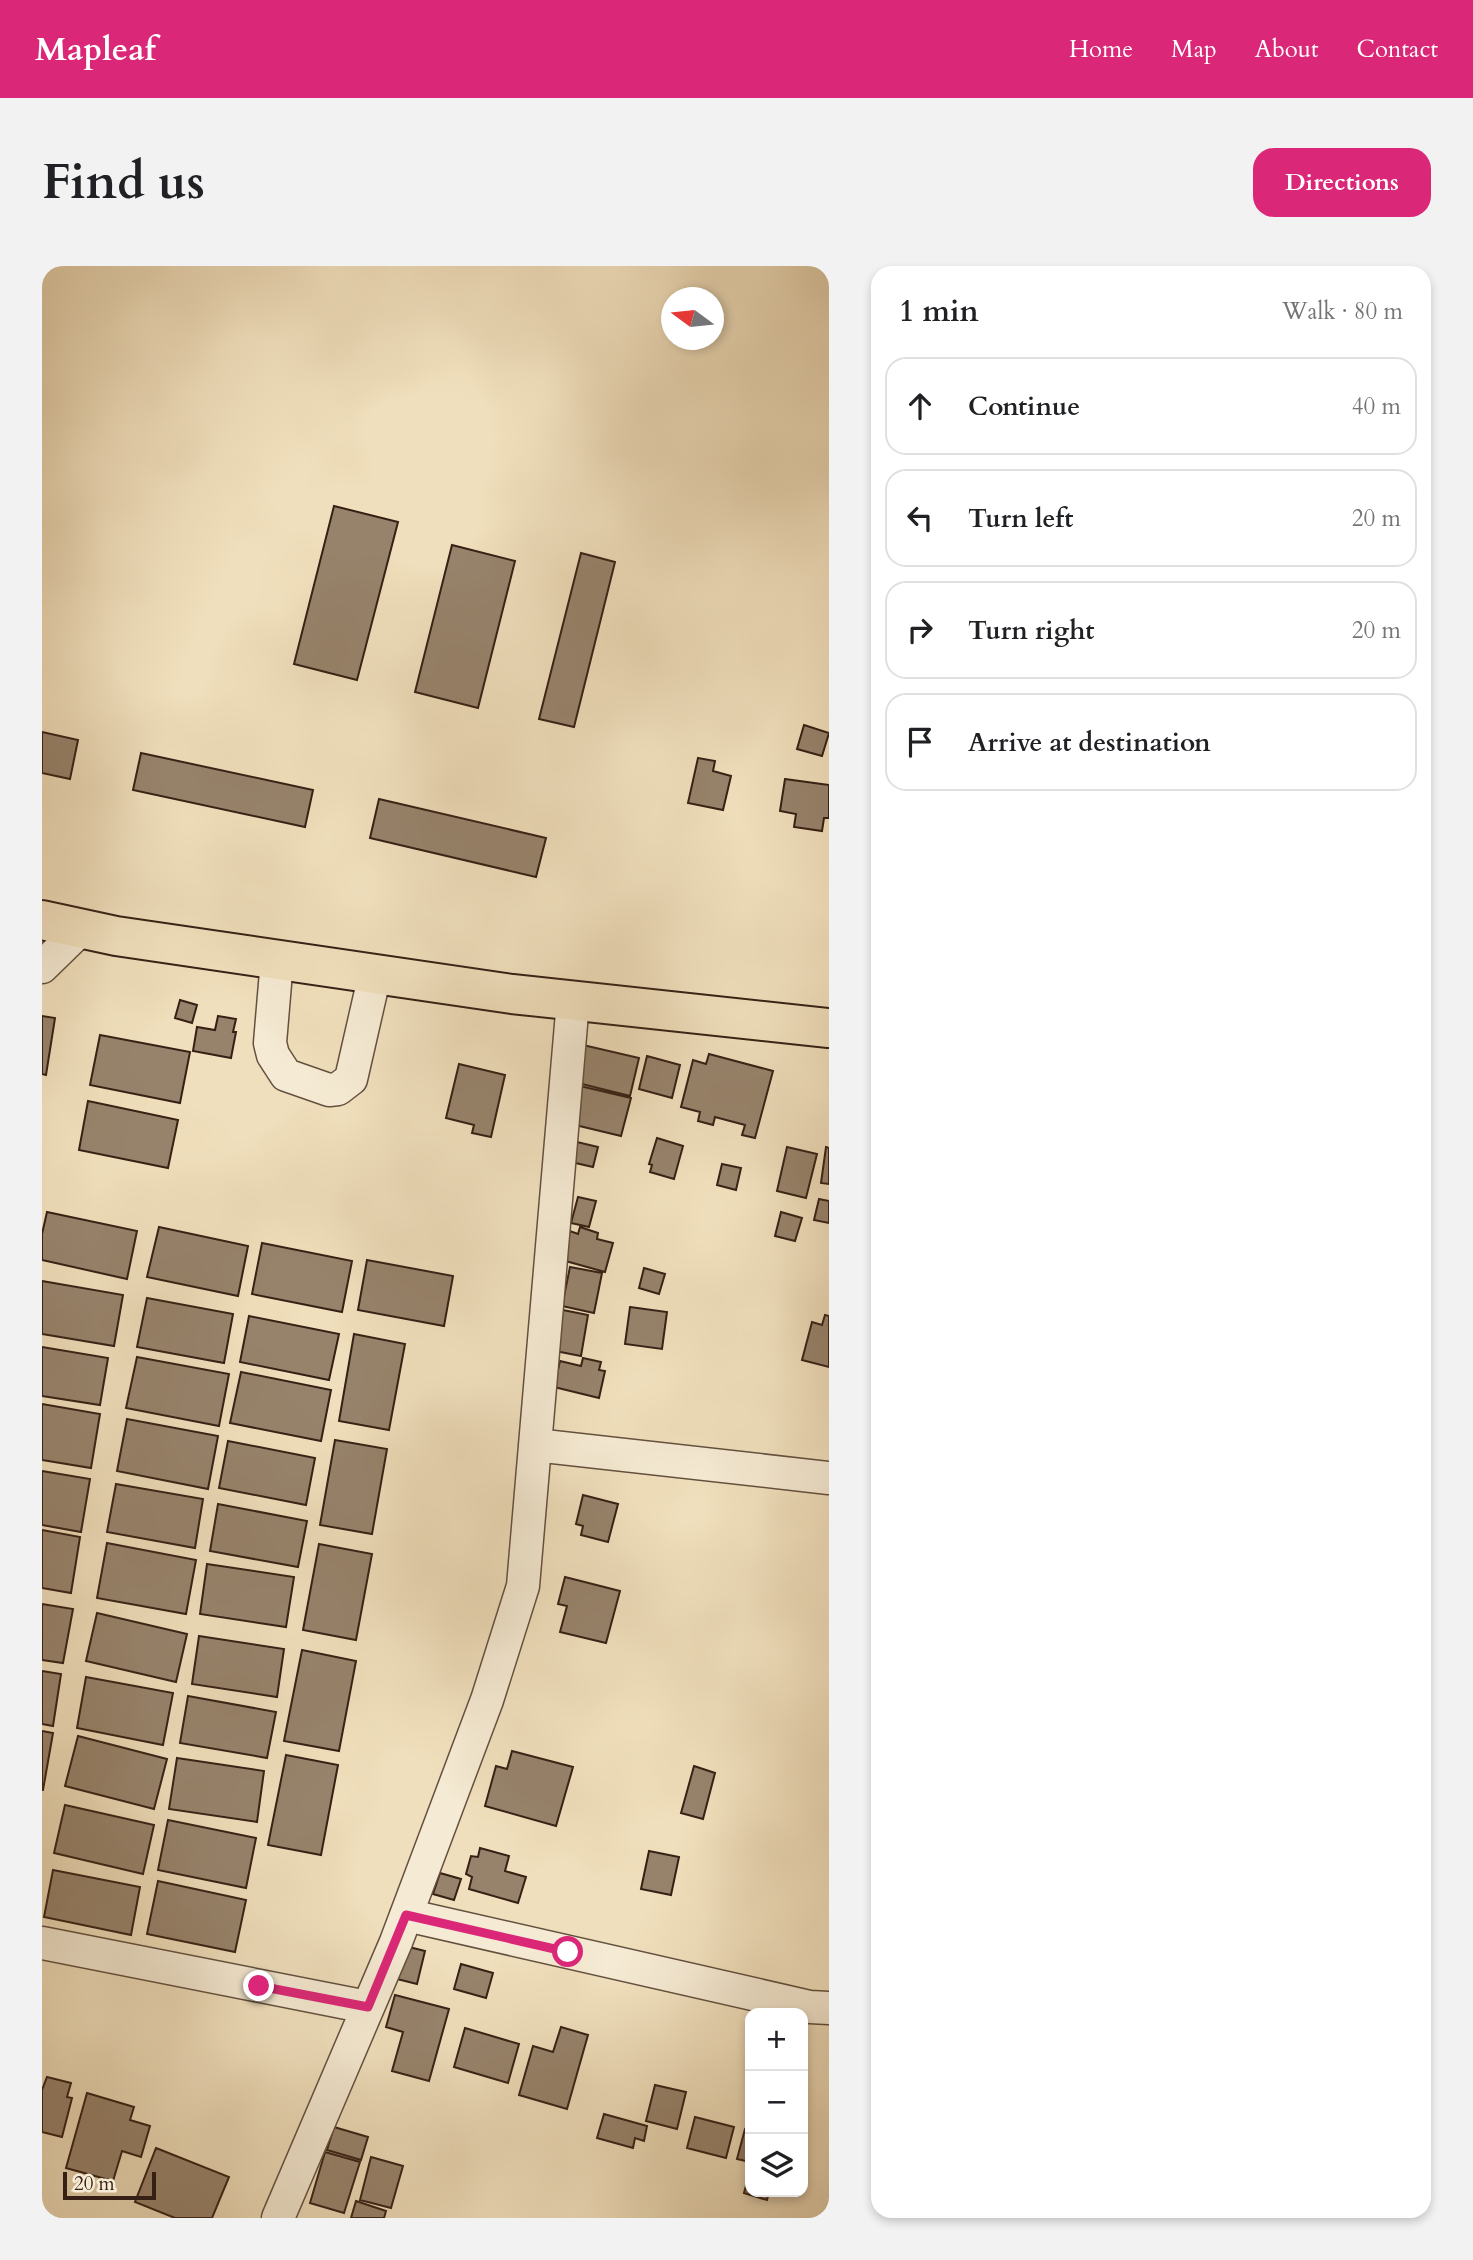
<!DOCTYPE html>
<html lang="en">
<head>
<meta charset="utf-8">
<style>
	body { margin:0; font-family:Cardo,serif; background:#f2f2f2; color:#202124 }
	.controls { position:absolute; right:21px; bottom:21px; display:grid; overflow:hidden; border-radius:14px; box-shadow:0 4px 10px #0003 }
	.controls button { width:63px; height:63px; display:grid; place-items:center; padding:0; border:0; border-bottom:2px solid #e0e0e0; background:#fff; color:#202124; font:35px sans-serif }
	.compass { position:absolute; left:619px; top:21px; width:63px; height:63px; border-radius:50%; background:#fff; box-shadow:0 4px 10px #0003; rotate:285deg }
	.scale { position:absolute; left:21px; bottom:18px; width:93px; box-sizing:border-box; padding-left:7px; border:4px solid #362015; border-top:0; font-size:19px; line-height:24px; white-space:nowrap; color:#362015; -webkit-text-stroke:5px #f5ead3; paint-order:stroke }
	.stop { position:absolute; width:21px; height:21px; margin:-16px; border:5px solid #db2777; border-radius:50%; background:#fff }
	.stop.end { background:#db2777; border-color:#fff; box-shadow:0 2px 7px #0008 }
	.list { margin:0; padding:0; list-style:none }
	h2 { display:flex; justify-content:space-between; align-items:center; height:91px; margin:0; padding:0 28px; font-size:30px }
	h2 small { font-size:23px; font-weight:400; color:#757577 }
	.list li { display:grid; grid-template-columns:46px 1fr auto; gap:21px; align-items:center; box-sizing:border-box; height:98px; margin:0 14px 14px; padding:0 14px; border:2px solid #e0e0e0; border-radius:21px }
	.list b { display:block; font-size:26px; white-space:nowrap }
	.list em { font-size:23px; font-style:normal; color:#757577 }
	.icon { flex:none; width:38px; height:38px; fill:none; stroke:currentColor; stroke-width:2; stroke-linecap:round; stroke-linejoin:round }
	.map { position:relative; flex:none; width:787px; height:1952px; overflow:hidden; border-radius:21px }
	header { display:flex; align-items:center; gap:42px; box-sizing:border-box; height:98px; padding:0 35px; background:#db2777; color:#fff }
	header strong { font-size:33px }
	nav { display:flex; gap:38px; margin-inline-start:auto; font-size:24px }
	.intro { display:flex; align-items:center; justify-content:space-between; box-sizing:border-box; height:168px; padding:0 42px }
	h1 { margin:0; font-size:49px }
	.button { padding:18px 32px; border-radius:21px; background:#db2777; color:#fff; font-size:24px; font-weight:700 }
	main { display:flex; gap:42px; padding:0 42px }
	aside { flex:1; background:#fff; border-radius:21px; box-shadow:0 4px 10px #0003 }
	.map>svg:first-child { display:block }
	.building { fill:#97836c; stroke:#362015; stroke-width:2 }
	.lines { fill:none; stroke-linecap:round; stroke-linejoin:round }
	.minor-casing { stroke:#64503f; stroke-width:35 }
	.highway-casing { stroke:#362015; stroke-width:42 }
	.minor { stroke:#f5ead3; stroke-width:32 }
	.highway { stroke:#f0dfbc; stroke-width:38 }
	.route { stroke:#db2777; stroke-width:9 }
</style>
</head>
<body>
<header>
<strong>Mapleaf</strong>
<nav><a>Home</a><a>Map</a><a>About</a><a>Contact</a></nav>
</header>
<div class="intro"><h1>Find us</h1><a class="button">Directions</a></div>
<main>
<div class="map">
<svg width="787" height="1952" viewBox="0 0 787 1952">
	<rect width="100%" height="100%" fill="#f0dfbc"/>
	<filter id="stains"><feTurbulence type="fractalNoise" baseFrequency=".00286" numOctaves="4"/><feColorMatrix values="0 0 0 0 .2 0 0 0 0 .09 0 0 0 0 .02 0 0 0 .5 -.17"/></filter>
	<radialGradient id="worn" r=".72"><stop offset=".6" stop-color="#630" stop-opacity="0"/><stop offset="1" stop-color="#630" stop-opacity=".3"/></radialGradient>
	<path class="building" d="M 292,240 L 356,256 L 315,414 L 252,398 Z
		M 410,279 L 473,295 L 436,442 L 373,426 Z
		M 539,287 L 573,296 L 532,461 L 497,453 Z
		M 762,459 L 787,467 L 780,490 L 755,483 Z
		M 0,466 L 36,474 L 28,513 L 0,507 Z
		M 99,487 L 271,524 L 263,561 L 91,524 Z
		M 656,492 L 673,495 L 671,505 L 689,510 L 681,544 L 646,537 Z
		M 743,513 L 787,519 L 787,552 L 782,552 L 780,565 L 752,561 L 754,548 L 738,545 Z
		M 337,533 L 504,572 L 494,611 L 328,572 Z
		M 138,734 L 155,739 L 150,757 L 133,752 Z
		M 0,750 L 13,752 L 4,809 L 0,808 Z
		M 176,750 L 194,753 L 191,766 L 194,766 L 189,792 L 151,785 L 155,761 L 173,764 Z
		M 58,769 L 148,786 L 138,837 L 48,819 Z
		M 541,779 L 597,792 L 588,830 L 532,816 Z
		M 667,788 L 731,805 L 713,872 L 700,869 L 703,859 L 673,851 L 671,859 L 656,855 L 658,846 L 639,841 L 651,794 L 664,798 Z
		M 605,790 L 638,799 L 630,832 L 597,823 Z
		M 417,798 L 463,809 L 449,871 L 430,867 L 432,859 L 404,852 Z
		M 538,820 L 589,832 L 579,870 L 529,858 Z
		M 46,835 L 136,854 L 126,902 L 37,884 Z
		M 615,872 L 641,880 L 632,913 L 608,906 L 610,899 L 607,898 Z
		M 535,876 L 556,881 L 551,901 L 529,896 Z
		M 745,881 L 775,888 L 764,932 L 735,925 Z
		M 784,881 L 787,882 L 787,918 L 779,917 Z
		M 680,898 L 699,902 L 694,924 L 675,919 Z
		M 536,931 L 554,935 L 547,961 L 529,957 Z
		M 777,933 L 787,935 L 787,957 L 772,954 Z
		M 5,946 L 95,965 L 85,1013 L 0,994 L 0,968 Z
		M 739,946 L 760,952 L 753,975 L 733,970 Z
		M 117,961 L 206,980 L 196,1030 L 105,1011 Z
		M 538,961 L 556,967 L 555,973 L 571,977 L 563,1006 L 520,994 L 528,965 L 536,968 Z
		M 220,977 L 310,995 L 300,1046 L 210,1028 Z
		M 325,994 L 411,1010 L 402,1060 L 316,1044 Z
		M 528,1001 L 560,1007 L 552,1047 L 520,1040 Z
		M 602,1002 L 623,1008 L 617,1028 L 597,1022 Z
		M 0,1015 L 81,1029 L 72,1080 L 0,1068 Z
		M 105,1032 L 191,1048 L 182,1097 L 95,1081 Z
		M 588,1041 L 625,1046 L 620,1083 L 583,1078 Z
		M 516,1043 L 546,1049 L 539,1090 L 508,1084 Z
		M 783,1049 L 787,1050 L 787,1101 L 760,1094 L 770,1056 L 780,1059 Z
		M 207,1050 L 297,1068 L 287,1114 L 198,1096 Z
		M 312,1068 L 363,1078 L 347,1164 L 297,1155 Z
		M 0,1081 L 66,1092 L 58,1139 L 0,1130 Z
		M 95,1091 L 187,1108 L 177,1160 L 84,1142 Z
		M 541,1092 L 559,1096 L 557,1104 L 563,1105 L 557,1132 L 512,1121 L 518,1095 L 539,1100 Z
		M 199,1106 L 289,1124 L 279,1175 L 188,1157 Z
		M 0,1138 L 58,1148 L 49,1202 L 0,1194 Z
		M 85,1153 L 176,1170 L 166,1223 L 75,1205 Z
		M 293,1174 L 345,1183 L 330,1268 L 278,1259 Z
		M 186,1175 L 273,1192 L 264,1239 L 177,1222 Z
		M 0,1205 L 48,1213 L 39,1266 L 0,1259 Z
		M 74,1218 L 161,1233 L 153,1282 L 65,1266 Z
		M 541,1229 L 576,1238 L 566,1276 L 539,1269 L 541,1260 L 534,1258 Z
		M 176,1238 L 265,1255 L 256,1301 L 168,1285 Z
		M 0,1264 L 38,1271 L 29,1327 L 0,1322 Z
		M 65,1277 L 154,1294 L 144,1348 L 55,1332 Z
		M 277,1278 L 330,1288 L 314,1374 L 261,1364 Z
		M 165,1298 L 252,1311 L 244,1361 L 158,1348 Z
		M 523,1311 L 578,1325 L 564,1377 L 518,1366 L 525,1340 L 516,1338 Z
		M 0,1338 L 31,1343 L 21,1397 L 0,1394 Z
		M 55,1347 L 145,1368 L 134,1416 L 44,1395 Z
		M 157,1370 L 242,1383 L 235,1431 L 150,1418 Z
		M 260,1384 L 314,1395 L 297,1485 L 242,1475 Z
		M 0,1405 L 19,1408 L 11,1460 L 0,1458 Z
		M 44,1411 L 131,1427 L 121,1479 L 35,1462 Z
		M 146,1430 L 234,1446 L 225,1492 L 138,1477 Z
		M 0,1465 L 11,1467 L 1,1524 L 0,1524 Z
		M 36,1470 L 125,1493 L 112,1543 L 23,1520 Z
		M 470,1485 L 531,1501 L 514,1560 L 443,1540 L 454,1500 L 465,1503 Z
		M 244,1489 L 296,1499 L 279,1589 L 226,1579 Z
		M 135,1492 L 222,1505 L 215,1556 L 127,1543 Z
		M 652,1500 L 673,1507 L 661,1553 L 639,1547 Z
		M 23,1539 L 112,1559 L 101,1608 L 12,1587 Z
		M 126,1554 L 214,1572 L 204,1622 L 116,1604 Z
		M 438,1582 L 467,1590 L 463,1605 L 484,1611 L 476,1637 L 427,1623 L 430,1611 L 424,1608 L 429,1590 L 436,1591 Z
		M 607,1585 L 637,1591 L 629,1629 L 599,1623 Z
		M 11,1604 L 98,1621 L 89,1669 L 2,1651 Z
		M 398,1607 L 419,1613 L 412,1634 L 391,1628 Z
		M 116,1615 L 204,1634 L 193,1686 L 105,1668 Z
		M 363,1680 L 383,1685 L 375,1718 L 355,1713 Z
		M 419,1698 L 451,1707 L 444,1732 L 412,1723 Z
		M 353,1729 L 407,1743 L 387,1815 L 350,1805 L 361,1766 L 344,1761 Z
		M 519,1761 L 546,1769 L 525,1843 L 477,1829 L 491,1780 L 511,1786 Z
		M 423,1762 L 477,1778 L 466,1817 L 412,1801 Z
		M 5,1811 L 29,1817 L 25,1831 L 30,1832 L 20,1871 L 0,1866 L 0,1824 Z
		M 613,1819 L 644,1826 L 635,1863 L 604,1855 Z
		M 45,1827 L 92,1841 L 88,1854 L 108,1860 L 99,1891 L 80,1885 L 71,1915 L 24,1902 Z
		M 562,1848 L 605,1860 L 602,1875 L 593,1872 L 591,1882 L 555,1872 Z
		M 653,1851 L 692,1861 L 684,1892 L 645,1882 Z
		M 292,1861 L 326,1871 L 319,1894 L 285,1884 Z
		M 703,1863 L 708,1865 L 708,1896 L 695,1893 Z
		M 114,1882 L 187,1911 L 170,1952 L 133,1952 L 93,1936 Z
		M 283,1886 L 318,1896 L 302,1947 L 268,1937 Z
		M 329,1891 L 361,1900 L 349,1942 L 318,1934 Z
		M 708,1904 L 708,1926 L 727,1926 L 725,1934 L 702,1927 Z
		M 314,1935 L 344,1945 L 342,1952 L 309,1952 Z"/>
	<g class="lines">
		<g class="minor-casing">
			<path id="minor" d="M 235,694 L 228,777 L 231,789 L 244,809 L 287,824 L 296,823 L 309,813 L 333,708
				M 0,701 L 39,663
				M 493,1179 L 787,1212
				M 364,1649 L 768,1741 L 787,1742
				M 0,1677 L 325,1741
				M 236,1952 L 354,1676 L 445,1434 L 481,1320 L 531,735"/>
		</g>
		<g class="highway-casing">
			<path id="highway" d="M 0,654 L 74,670 L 470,728 L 787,762"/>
		</g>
		<use href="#minor" class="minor"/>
		<use href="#highway" class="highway"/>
	</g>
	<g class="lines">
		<path class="route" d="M 217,1720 L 326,1741 L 364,1649 L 526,1686"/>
	</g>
	<rect width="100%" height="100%" filter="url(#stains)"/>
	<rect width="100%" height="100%" fill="url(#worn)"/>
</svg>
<div class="controls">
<button>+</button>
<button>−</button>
<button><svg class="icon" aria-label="layers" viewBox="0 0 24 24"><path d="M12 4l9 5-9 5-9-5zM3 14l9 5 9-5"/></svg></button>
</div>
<svg class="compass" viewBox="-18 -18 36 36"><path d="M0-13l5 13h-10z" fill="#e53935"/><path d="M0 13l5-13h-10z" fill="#757577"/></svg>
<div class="scale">20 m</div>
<div class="stop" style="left:526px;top:1686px"></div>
<div class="stop end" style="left:217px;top:1720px"></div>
</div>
<aside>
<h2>1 min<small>Walk · 80 m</small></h2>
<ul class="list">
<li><svg class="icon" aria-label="ahead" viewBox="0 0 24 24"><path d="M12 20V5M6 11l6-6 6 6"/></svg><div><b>Continue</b></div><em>40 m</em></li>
<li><svg class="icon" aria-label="left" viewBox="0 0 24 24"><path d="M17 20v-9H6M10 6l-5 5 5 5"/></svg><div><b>Turn left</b></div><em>20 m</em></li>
<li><svg class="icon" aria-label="right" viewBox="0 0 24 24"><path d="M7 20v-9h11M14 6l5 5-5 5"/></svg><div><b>Turn right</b></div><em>20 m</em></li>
<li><svg class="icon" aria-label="arrive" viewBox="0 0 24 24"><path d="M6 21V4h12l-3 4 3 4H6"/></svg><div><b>Arrive at destination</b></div></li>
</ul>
</aside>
</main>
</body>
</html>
